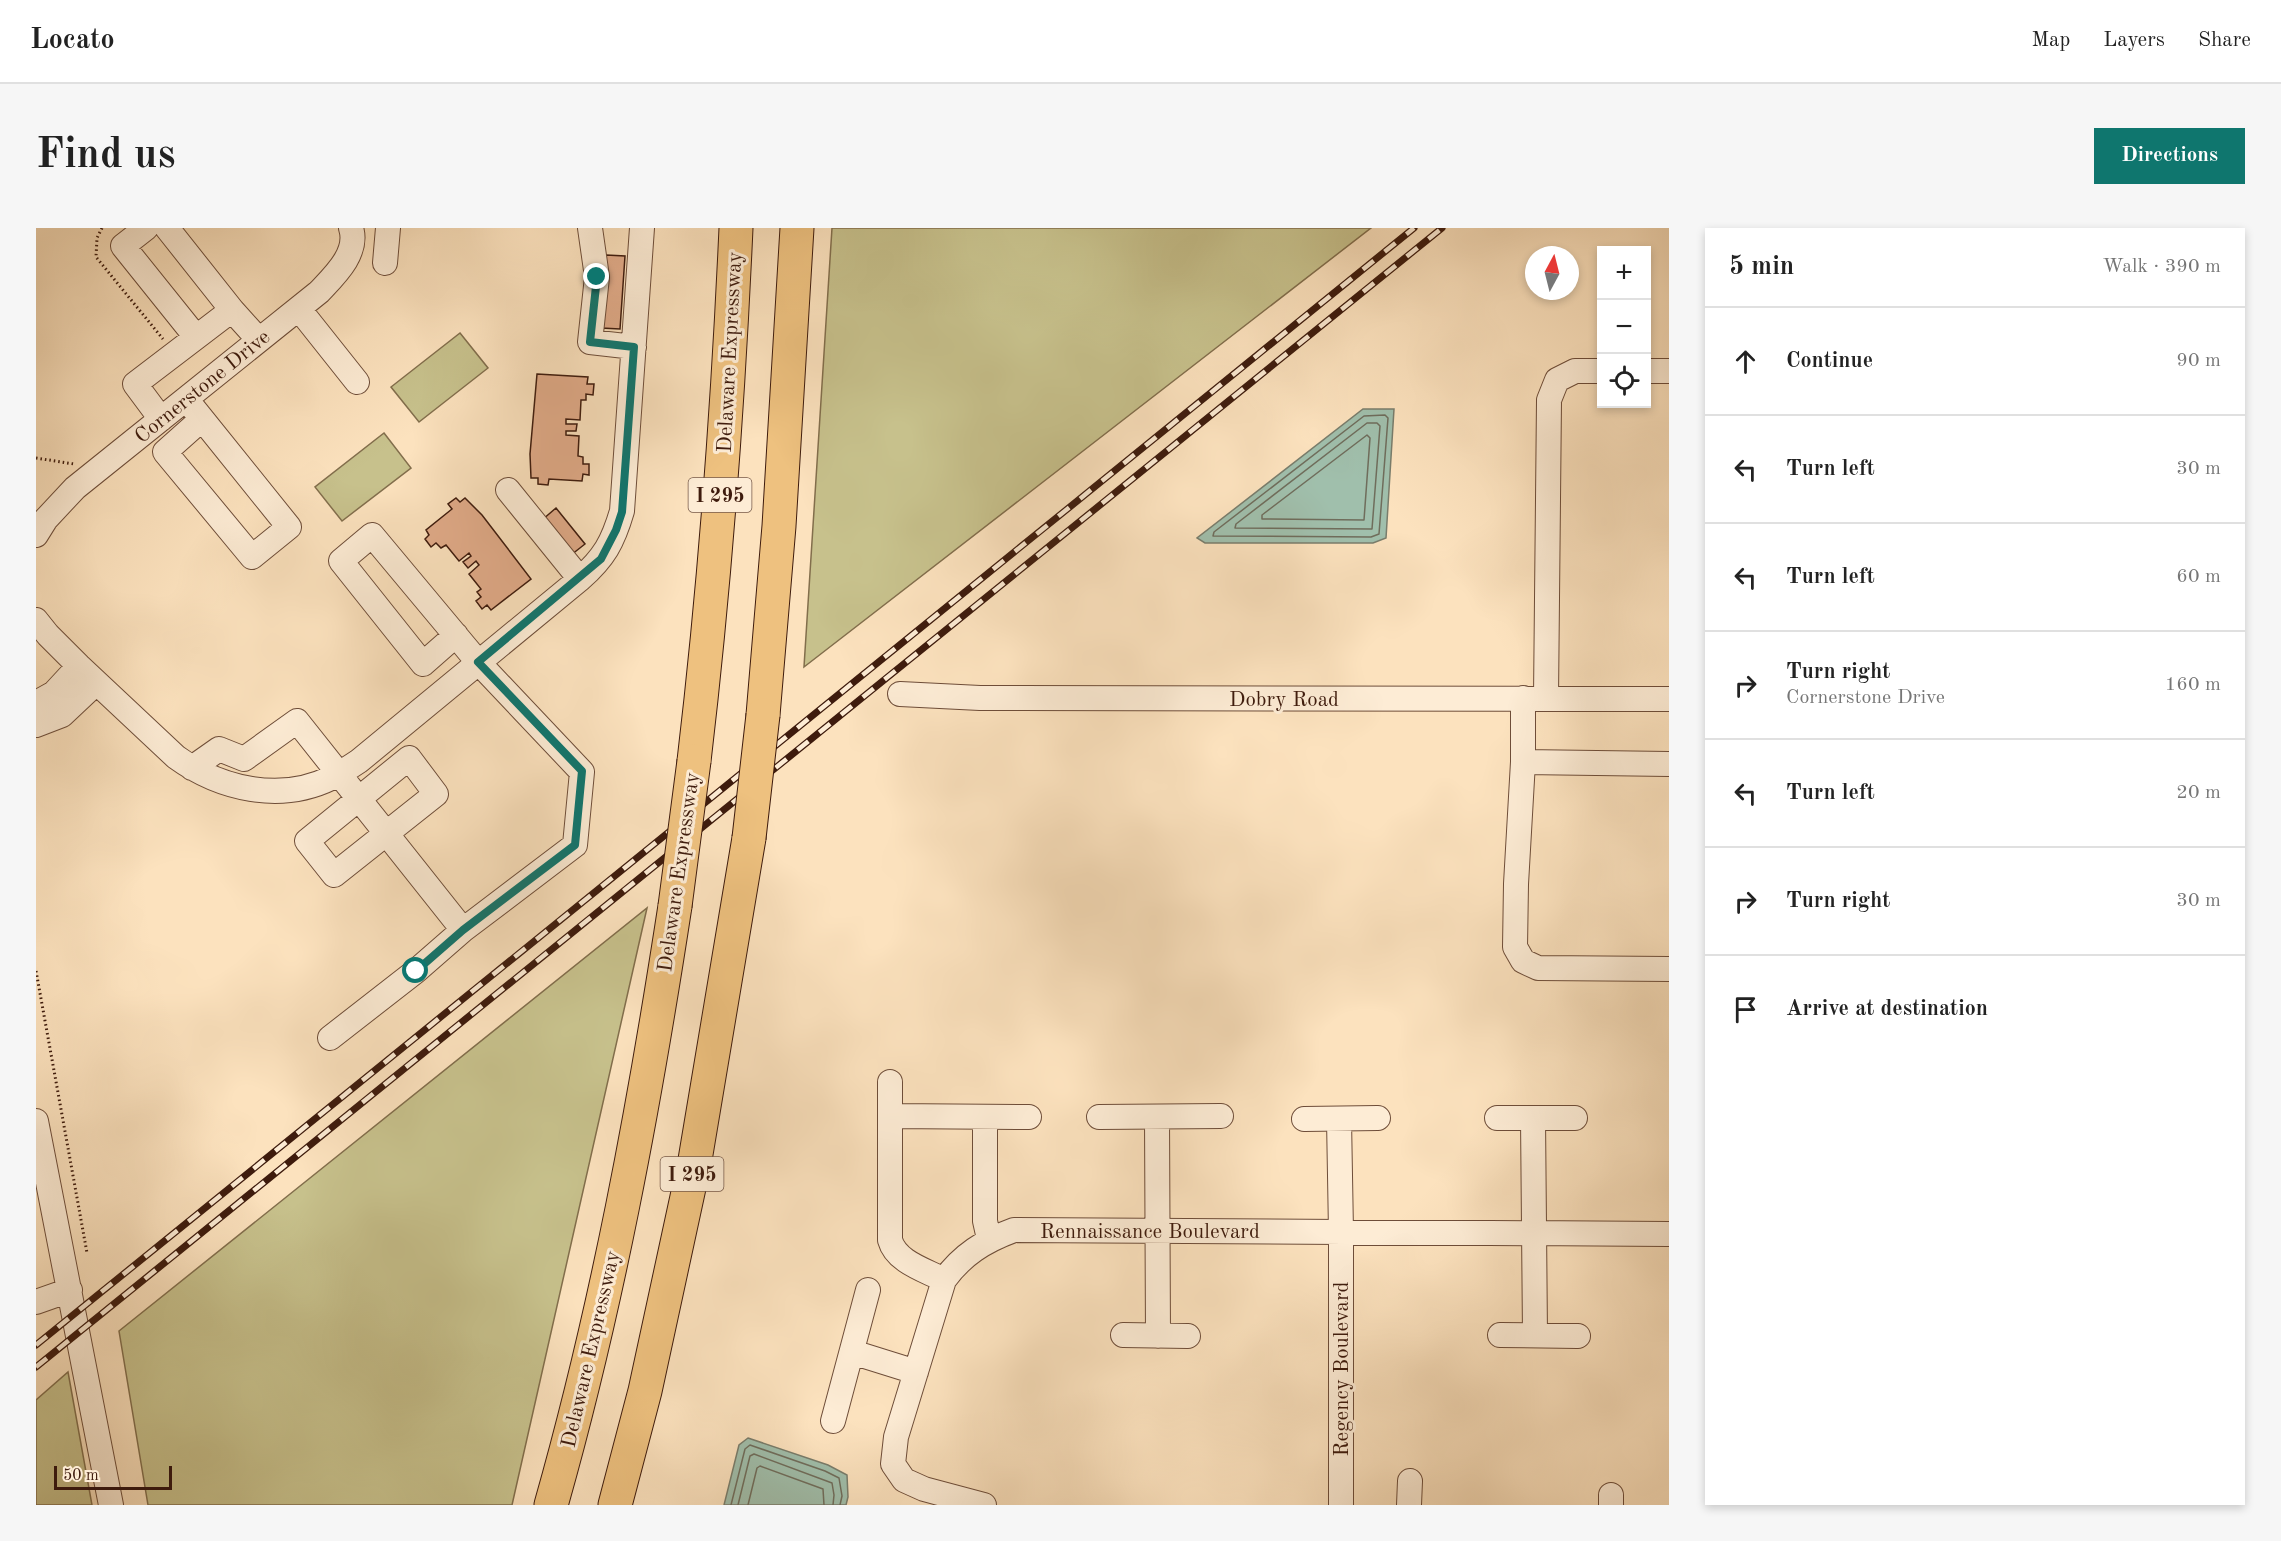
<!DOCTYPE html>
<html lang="en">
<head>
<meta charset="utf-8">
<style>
	body { margin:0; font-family:"Old Standard TT",serif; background:#f6f6f6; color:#222 }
	.controls { position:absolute; right:18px; top:18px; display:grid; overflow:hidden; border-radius:0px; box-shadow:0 3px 9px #0003 }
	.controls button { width:54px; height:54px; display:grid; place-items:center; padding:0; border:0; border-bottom:2px solid #e0e0e0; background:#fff; color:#222; font:30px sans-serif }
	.compass { position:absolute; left:1489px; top:18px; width:54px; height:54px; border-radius:50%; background:#fff; box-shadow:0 3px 9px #0003; rotate:7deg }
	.scale { position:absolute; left:18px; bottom:15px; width:118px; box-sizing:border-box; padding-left:6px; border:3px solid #3e1b0d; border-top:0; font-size:16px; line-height:21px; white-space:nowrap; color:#3e1b0d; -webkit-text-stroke:4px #fdecd5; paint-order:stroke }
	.stop { position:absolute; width:18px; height:18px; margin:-14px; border:4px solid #0f766e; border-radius:50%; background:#fff }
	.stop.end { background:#0f766e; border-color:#fff; box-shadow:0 2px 6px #0008 }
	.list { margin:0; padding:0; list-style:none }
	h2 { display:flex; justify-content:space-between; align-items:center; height:78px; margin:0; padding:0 24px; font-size:26px }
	h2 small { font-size:20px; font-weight:400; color:#767676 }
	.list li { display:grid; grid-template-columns:39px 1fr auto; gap:18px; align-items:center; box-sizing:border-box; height:108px; padding:0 24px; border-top:2px solid #e0e0e0 }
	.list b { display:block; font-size:22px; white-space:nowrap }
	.list p { margin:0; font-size:20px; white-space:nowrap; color:#767676 }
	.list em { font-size:20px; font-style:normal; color:#767676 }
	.icon { flex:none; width:33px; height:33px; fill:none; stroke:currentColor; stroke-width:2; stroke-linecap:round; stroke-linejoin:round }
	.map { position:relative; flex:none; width:1633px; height:1277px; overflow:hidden; border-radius:0px }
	header { display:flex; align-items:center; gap:36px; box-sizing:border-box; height:84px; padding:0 30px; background:#fff; border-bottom:2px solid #e0e0e0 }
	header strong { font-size:28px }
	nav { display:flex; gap:33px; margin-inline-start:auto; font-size:21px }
	.intro { display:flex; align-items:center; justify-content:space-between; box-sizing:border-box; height:144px; padding:0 36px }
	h1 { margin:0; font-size:42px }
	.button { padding:15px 27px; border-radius:0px; background:#0f766e; color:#fff; font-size:21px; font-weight:700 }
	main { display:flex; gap:36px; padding:0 36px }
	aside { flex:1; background:#fff; border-radius:0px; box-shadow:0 3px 9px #0003 }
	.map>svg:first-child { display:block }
	.green { fill:#c7c18c; stroke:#826e4c; stroke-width:1.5 }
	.water { fill:#a0bfac; stroke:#797d6c; stroke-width:1.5 }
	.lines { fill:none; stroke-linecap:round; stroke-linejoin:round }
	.shore { stroke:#6f6d5c; stroke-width:1.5 }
	.building { fill:#e1ab89; stroke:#3e1b0d; stroke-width:1.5 }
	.minor-casing { stroke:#6e4d39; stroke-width:26 }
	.highway-casing { stroke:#3e1b0d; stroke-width:35 }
	.path { stroke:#3e1b0d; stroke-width:3; stroke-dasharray:1.5 3; stroke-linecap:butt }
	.minor { stroke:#fdecd5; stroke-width:24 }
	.highway { stroke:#eec17f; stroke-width:33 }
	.rail-casing { stroke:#3e1b0d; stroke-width:7 }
	.rail { stroke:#fdecd5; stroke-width:4.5; stroke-dasharray:14; stroke-linecap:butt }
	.highway-bridge-casing { stroke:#3e1b0d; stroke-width:35; stroke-linecap:butt }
	.highway-bridge { stroke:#eec17f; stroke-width:33 }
	.route { stroke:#0f766e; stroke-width:8 }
	.labels { text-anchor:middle; stroke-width:6; stroke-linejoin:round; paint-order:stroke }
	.shield { fill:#fdecd5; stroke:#775a49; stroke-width:1.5 }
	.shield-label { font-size:20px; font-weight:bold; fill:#3e1b0d }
	.street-label { font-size:21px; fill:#3e1b0d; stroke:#fdecd5 }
</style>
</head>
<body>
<header>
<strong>Locato</strong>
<nav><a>Map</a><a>Layers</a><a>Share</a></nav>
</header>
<div class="intro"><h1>Find us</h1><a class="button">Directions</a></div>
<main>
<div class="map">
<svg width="1633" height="1277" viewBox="0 0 1633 1277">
	<rect width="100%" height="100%" fill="#fce2be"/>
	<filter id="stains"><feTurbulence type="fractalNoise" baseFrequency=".00333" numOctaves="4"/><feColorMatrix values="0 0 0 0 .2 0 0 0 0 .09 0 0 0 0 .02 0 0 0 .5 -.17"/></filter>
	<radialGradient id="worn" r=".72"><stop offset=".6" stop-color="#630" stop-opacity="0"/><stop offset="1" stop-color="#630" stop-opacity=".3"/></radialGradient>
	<path class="green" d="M 796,0 L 1335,0 L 768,439 Z
		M 424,105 L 452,140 L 383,194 L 355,159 Z
		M 348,205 L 375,240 L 306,293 L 279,259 Z
		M 611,680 L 476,1277 L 112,1277 L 83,1103 Z
		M 32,1144 L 56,1277 L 0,1277 L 0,1172 Z"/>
	<path class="water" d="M 1327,181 L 1358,181 L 1350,310 L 1337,315 L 1169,315 L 1161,310 Z
		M 712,1210 L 792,1237 L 811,1247 L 812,1269 L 810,1277 L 688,1277 L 703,1217 Z"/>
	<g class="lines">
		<path class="shore" d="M 1349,187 L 1352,190 L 1343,306 L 1335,309 L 1177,308 L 1178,304 L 1328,188 Z
			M 1331,195 L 1341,195 L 1344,198 L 1336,301 L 1199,300 L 1200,296 Z
			M 1331,207 L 1334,210 L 1328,292 L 1226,291 L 1226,287 Z
			M 695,1277 L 709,1221 L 714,1217 L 789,1243 L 803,1250 L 806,1268 L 804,1277
			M 702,1277 L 714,1228 L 718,1226 L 796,1255 L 798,1267 L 797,1277
			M 712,1277 L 721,1240 L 724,1238 L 787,1261 L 788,1277"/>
	</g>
	<path class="building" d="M 570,27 L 589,28 L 584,101 L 565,100 Z
		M 501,146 L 552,149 L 551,156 L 558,156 L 557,167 L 550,166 L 550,172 L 545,172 L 544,192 L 530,191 L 530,196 L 541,196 L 540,203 L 530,203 L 530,207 L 543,208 L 542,228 L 547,229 L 547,236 L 553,236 L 553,247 L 547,246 L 546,253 L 513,251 L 512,257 L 502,256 L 502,250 L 495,250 L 494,226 Z
		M 420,270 L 424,274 L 429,270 L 446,287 L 495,351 L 455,382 L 451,377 L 446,381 L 440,373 L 445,369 L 441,364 L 445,361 L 433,346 L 443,337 L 440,333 L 432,340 L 427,334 L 435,328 L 433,325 L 423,333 L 410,317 L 405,320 L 400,315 L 395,319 L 389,311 L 393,307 L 390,302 L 416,281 L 412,276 Z
		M 520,280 L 549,316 L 535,327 L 506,292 Z"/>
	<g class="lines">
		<g class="minor-casing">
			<path id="minor" d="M 110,0 L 87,18 L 160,109
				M 131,0 L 196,82
				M 554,0 L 561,49 L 554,114 L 598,119
				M 349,35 L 352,0
				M 263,81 L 321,154
				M 1610,143 L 1633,143
				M 150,171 L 253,299 L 216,329 L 129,224 L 166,191
				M 125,191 L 99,156 L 196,82 L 223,112
				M 472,262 L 544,351
				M 0,307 L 10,291 L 39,260 L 283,64 C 298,48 323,25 315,0
				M 0,392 L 12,407 L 43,438 L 140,529 C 184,561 244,575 295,550 C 305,545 314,539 323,533 L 544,351 C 568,330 577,314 586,283 L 606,0
				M 864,466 L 944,470 L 1633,471
				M 1487,470 L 1487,534 L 1633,536
				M 1510,470 L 1513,172 L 1521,152 L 1539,143 L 1566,143
				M 0,475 L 18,465 L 43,438
				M 0,497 L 26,487 L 60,455
				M 373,530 L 400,566 L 298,647 L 271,613 Z
				M 1487,534 L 1480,656 L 1479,719 L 1487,733 L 1502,740 L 1633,741
				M 156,540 L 183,521 L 208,531 L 261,493 L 427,702 L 539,617 L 546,544 L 442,434 L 336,307 L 305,333 L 387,436 L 420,407
				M 294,810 L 380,743 L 427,702
				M 854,854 L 854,1012 C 860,1034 889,1042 908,1052
				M 854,888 L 993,889
				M 949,889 L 949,993 L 953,1011
				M 1063,889 L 1185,888
				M 1121,889 L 1122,1108
				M 1461,890 L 1539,890
				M 1497,890 L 1499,1107
				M 1268,891 L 1342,890
				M 1303,891 L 1305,1004 L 1305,1277
				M 0,893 L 75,1277
				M 0,1074 L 34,1062
				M 1087,1107 L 1152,1108
				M 1464,1107 L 1542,1108
				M 816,1124 L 880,1144
				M 797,1193 L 832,1062
				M 1575,1267 L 1575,1277
				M 948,1277 L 888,1261 L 868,1252 L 857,1236 L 860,1209 L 908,1052 C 926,1027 948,1013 978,1002 L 1633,1006
				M 1373,1277 L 1374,1253"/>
		</g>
		<g class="highway-casing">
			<path id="highway" d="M 727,487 L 743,298 L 761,0
				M 658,533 C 679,356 692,178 700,0
				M 515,1277 C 571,1080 608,880 639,678
				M 579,1277 L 609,1163 L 659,932 L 713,610"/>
		</g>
		<path class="path" d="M 66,0 L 61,10 L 60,29 L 127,111
			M 0,230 L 38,236
			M 0,743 L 51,1025"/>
		<use href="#minor" class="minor"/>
		<use href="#highway" class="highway"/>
		<g class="rail-casing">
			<path id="rail" d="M 0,1117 L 1378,0
				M 0,1139 L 1406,0"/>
		</g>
		<use href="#rail" class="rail"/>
		<g class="highway-bridge-casing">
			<path id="highway-bridge" d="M 713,610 L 727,487
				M 639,678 L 658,533"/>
		</g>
		<use href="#highway-bridge" class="highway-bridge"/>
	</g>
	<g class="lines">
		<path class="route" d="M 380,743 L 427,702 L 539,617 L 546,543 L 442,434 L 565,331 L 580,302 L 586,284 L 598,119 L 554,114 L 561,49"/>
	</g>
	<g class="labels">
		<g class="shield">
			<rect x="652.5" y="250" width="63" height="34" rx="4.5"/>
			<rect x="624.5" y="929" width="63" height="34" rx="4.5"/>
		</g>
		<g class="shield-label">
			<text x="684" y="274">I 295</text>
			<text x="656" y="953">I 295</text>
		</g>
		<g class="street-label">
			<text transform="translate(693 124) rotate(-87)" y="7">Delaware Expressway</text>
			<text transform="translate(166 158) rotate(-39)" y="7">Cornerstone Drive</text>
			<text x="1248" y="478">Dobry Road</text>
			<text transform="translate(642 644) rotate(-82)" y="7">Delaware Expressway</text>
			<text x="1114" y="1010">Rennaissance Boulevard</text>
			<text transform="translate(554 1121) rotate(-77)" y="7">Delaware Expressway</text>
			<text transform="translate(1305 1141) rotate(-90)" y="7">Regency Boulevard</text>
		</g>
	</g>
	<rect width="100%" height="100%" filter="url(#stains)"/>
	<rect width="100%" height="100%" fill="url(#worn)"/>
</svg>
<div class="controls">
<button>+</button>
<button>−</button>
<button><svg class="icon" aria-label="locate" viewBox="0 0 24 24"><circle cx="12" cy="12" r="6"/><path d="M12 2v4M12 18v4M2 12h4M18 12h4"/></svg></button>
</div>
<svg class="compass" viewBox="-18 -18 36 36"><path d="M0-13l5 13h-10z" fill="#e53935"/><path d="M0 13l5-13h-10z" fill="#767676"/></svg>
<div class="scale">50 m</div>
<div class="stop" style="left:380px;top:743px"></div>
<div class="stop end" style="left:561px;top:49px"></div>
</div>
<aside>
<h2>5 min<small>Walk · 390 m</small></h2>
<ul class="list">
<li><svg class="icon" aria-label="ahead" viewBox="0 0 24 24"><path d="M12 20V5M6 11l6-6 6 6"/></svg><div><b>Continue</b></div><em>90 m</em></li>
<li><svg class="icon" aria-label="left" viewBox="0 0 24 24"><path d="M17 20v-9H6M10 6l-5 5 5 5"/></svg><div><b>Turn left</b></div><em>30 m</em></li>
<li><svg class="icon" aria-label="left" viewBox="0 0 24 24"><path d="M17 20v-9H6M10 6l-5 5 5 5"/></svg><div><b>Turn left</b></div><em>60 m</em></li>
<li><svg class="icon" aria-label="right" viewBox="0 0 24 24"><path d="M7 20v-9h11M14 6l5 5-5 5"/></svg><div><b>Turn right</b><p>Cornerstone Drive</p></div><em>160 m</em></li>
<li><svg class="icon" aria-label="left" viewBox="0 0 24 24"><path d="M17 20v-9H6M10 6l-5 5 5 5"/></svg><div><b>Turn left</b></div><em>20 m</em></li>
<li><svg class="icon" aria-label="right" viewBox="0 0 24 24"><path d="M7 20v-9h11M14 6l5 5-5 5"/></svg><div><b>Turn right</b></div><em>30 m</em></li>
<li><svg class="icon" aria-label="arrive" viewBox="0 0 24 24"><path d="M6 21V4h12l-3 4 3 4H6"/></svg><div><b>Arrive at destination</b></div></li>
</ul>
</aside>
</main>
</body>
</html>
